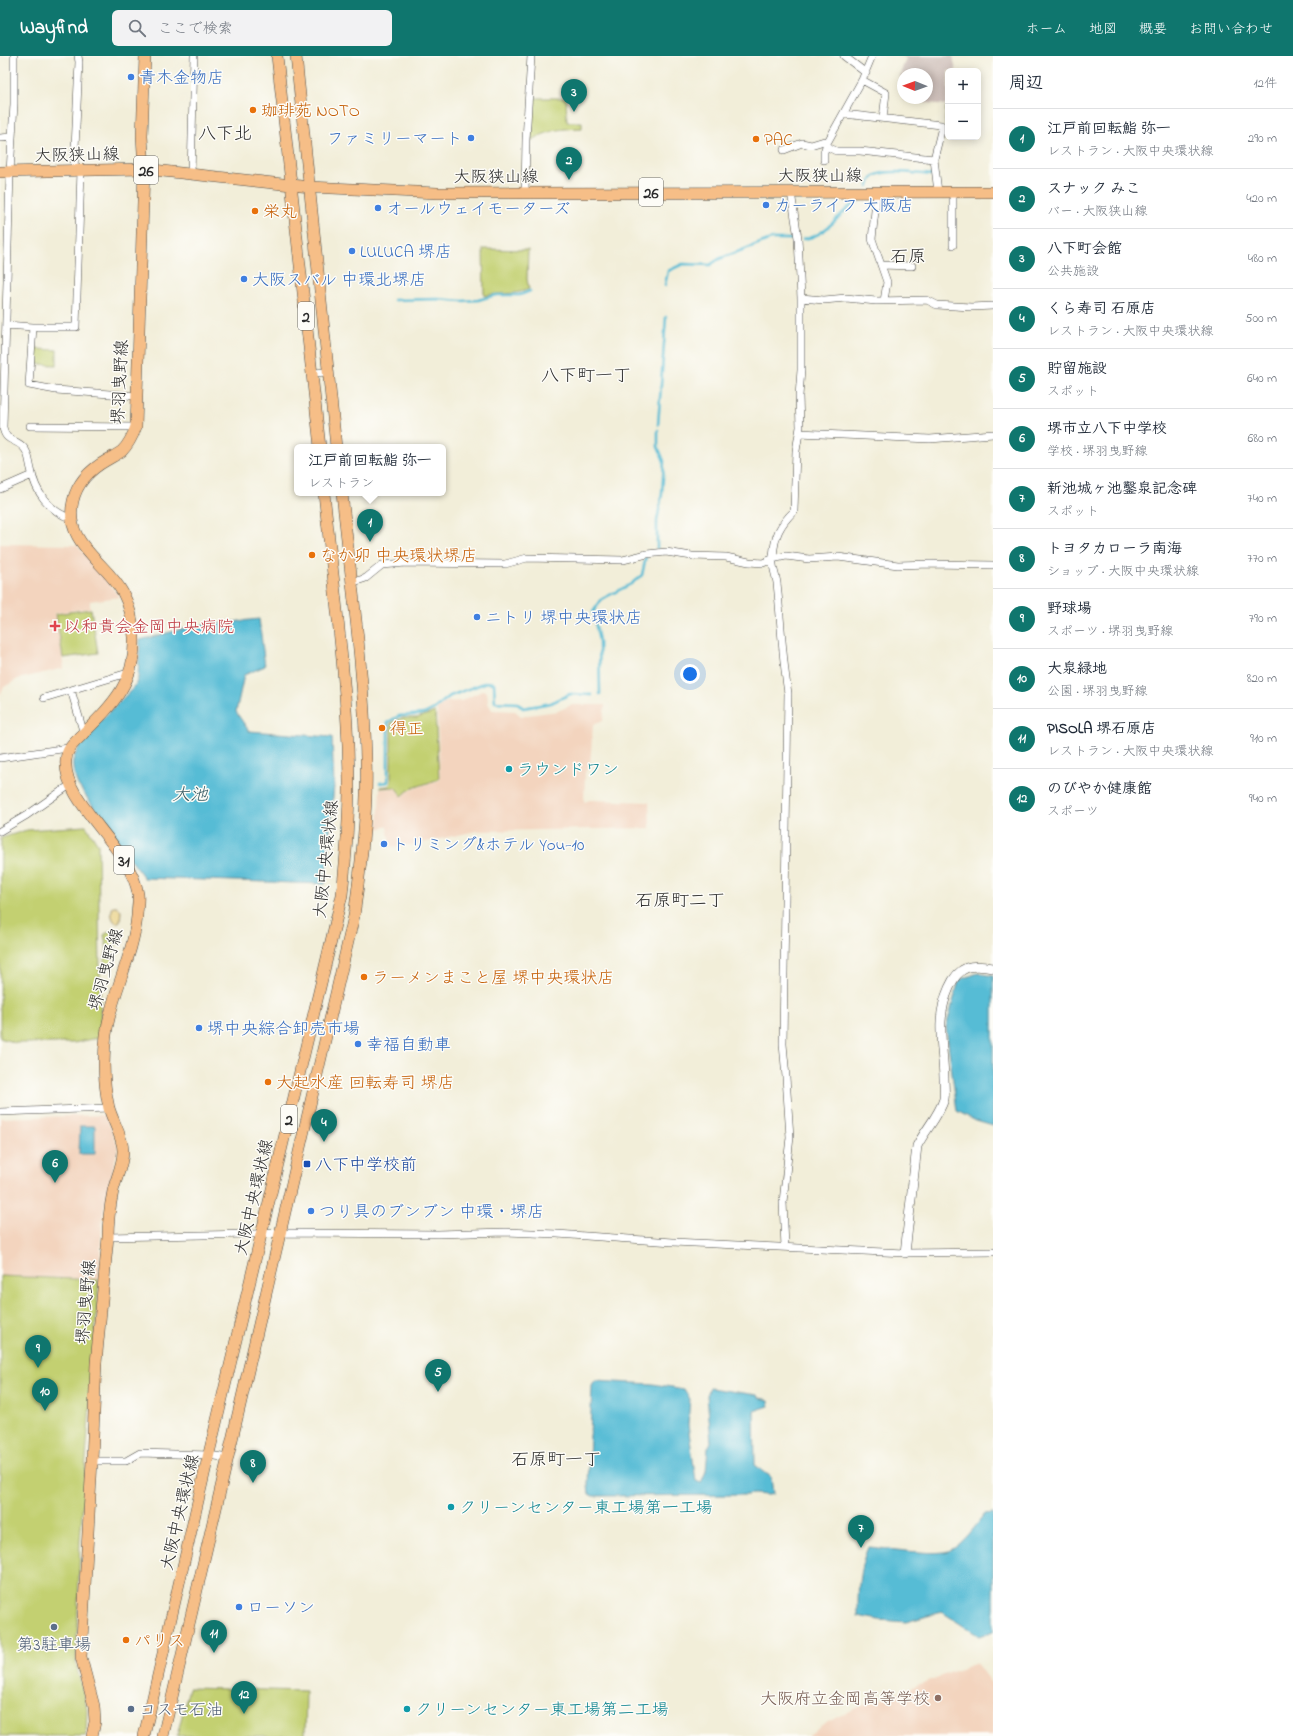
<!DOCTYPE html>
<html lang="ja">
<head>
<meta charset="utf-8">
<style>
	body { margin:0; font-family:"Indie Flower","Klee One",sans-serif; background:#f2f2f3; color:#1f2937 }
	.controls { position:absolute; right:12px; top:12px; display:grid; overflow:hidden; border-radius:6px; box-shadow:0 2px 10px #0003 }
	.controls button { width:36px; height:36px; display:grid; place-items:center; padding:0; border:0; border-bottom:1px solid #e0e1e3; background:#fff; color:#1f2937; font:20px sans-serif }
	.compass { position:absolute; left:897px; top:12px; width:36px; height:36px; border-radius:50%; background:#fff; box-shadow:0 2px 10px #0003; rotate:271deg }
	.you { position:absolute; left:690px; top:618px; width:14px; height:14px; margin:-10px; border:3px solid #fff; border-radius:50%; background:#1a73e8; box-shadow:0 0 0 6px #1a73e833 }
	.badge { display:grid; place-items:center; width:26px; height:26px; border-radius:50%; background:#0f766e; color:#fff; font-size:13px; font-weight:700 }
	.pin { position:absolute; translate:-50% -33px; filter:drop-shadow(0 1px 2px #0008) }
	.pin::after { content:''; position:absolute; top:21px; width:14px; height:12px; background:inherit; clip-path:polygon(0 0,100% 0,50% 100%) }
	.popup { position:absolute; left:294px; top:388px; width:152px; height:52px; box-sizing:border-box; display:grid; place-content:center; border-radius:6px; background:#fff; filter:drop-shadow(0 1px 3px #0005); font-size:13px; white-space:nowrap; color:#747a83 }
	.popup b { font-size:15px; color:#1f2937 }
	.popup::after { content:''; position:absolute; left:50%; top:100%; margin-left:-8px; border:8px solid transparent; border-top-color:#fff }
	.list { margin:0; padding:0; list-style:none }
	h2 { display:flex; justify-content:space-between; align-items:center; height:52px; margin:0; padding:0 16px; font-size:17px }
	h2 small { font-size:13px; font-weight:400; color:#747a83 }
	.list li { display:grid; grid-template-columns:26px 1fr auto; gap:12px; align-items:center; box-sizing:border-box; height:60px; padding:0 16px; border-top:1px solid #e0e1e3 }
	.list b { display:block; font-size:15px; white-space:nowrap }
	.list p { margin:0; font-size:13px; white-space:nowrap; color:#747a83 }
	.list em { font-size:13px; font-style:normal; color:#747a83 }
	.icon { flex:none; width:22px; height:22px; fill:none; stroke:currentColor; stroke-width:2; stroke-linecap:round; stroke-linejoin:round }
	.map { position:relative; flex:none; width:993px; height:1680px; overflow:hidden }
	header { display:flex; align-items:center; gap:24px; box-sizing:border-box; height:56px; padding:0 20px; background:#0f766e; color:#fff }
	header strong { font-size:19px }
	nav { display:flex; gap:22px; margin-inline-start:auto; font-size:14px }
	.search { width:280px; height:36px; background:#f2f2f3; display:flex; align-items:center; gap:10px; box-sizing:border-box; padding:0 14px; border-radius:6px; color:#747a83; font-size:15px }
	main { display:flex }
	aside { flex:1; background:#fff }
	.map>svg:first-child { display:block }
	.built { fill:#f3d4be }
	.industrial { fill:#cfc0ba }
	.green { fill:#c3d071; stroke:#777e4e }
	.sand { fill:#eeda9e; stroke:#8c8264 }
	.water { fill:#57bcd5; stroke:#417480 }
	.lines { fill:none; stroke-linecap:round; stroke-linejoin:round }
	.stream { stroke:#57bcd5; stroke-width:2.5 }
	.minor-casing { stroke:#494845; stroke-width:8 }
	.tertiary-casing { stroke:#494845; stroke-width:10 }
	.primary-casing { stroke:#494845; stroke-width:12 }
	.minor { stroke:#fff; stroke-width:7 }
	.tertiary { stroke:#fff; stroke-width:9 }
	.primary { stroke:#f6be87; stroke-width:11 }
	.shop-dot { fill:#3f7fe0; stroke:#fdfcf7; stroke-width:1.5 }
	.food-dot { fill:#e8710a; stroke:#fdfcf7; stroke-width:1.5 }
	.health-dot { fill:#e0444e; stroke:#fdfcf7; stroke-width:1.5 }
	.culture-dot { fill:#0f9aa8; stroke:#fdfcf7; stroke-width:1.5 }
	.transit-dot { fill:#1a4fb4; stroke:#fdfcf7; stroke-width:1.5 }
	.service-dot { fill:#5c6f8a; stroke:#fdfcf7; stroke-width:1.5 }
	.education-dot { fill:#8d6e63; stroke:#fdfcf7; stroke-width:1.5 }
	.labels { text-anchor:middle; stroke-width:3; stroke-linejoin:round; paint-order:stroke }
	.shield { fill:#fdfcf7; stroke:#6a6a68; stroke-width:1 }
	.shield-label { font-size:16px; font-weight:bold; fill:#2b2b2b }
	.shop-label { font-size:17px; fill:#366cbe; stroke:#fdfcf7; text-anchor:start }
	.food-label { font-size:17px; fill:#c56008; stroke:#fdfcf7; text-anchor:start }
	.street-label { font-size:17px; fill:#2b2b2b; stroke:#fdfcf7 }
	.health-label { font-size:17px; fill:#be3a42; stroke:#fdfcf7; text-anchor:start }
	.culture-label { font-size:17px; fill:#0d838f; stroke:#fdfcf7; text-anchor:start }
	.transit-label { font-size:17px; fill:#164399; stroke:#fdfcf7; text-anchor:start }
	.service-label { font-size:17px; fill:#4e5e75; stroke:#fdfcf7 }
	.education-label { font-size:17px; fill:#785e54; stroke:#fdfcf7; text-anchor:end }
	.neighbourhood-label { font-size:18px; fill:#2b2b2b; stroke:#fdfcf7 }
	.water-label { font-size:18px; font-style:italic; fill:#3a5e66; stroke:#fdfcf7 }
</style>
</head>
<body>
<header>
<strong>Wayfind</strong>
<div class="search"><svg class="icon" aria-label="search" viewBox="0 0 24 24"><circle cx="10" cy="10" r="6"/><path d="M15 15l6 6"/></svg>ここで検索</div>
<nav><a>ホーム</a><a>地図</a><a>概要</a><a>お問い合わせ</a></nav>
</header>
<main>
<div class="map">
<svg width="993" height="1680" viewBox="0 0 993 1680">
	<rect width="100%" height="100%" fill="#fdfcf7"/>
	<filter id="ink" filterUnits="userSpaceOnUse"><feTurbulence type="fractalNoise" baseFrequency=".025" numOctaves="2"/><feDisplacementMap in="SourceGraphic" scale="8" xChannelSelector="R" yChannelSelector="G"/><feConvolveMatrix kernelMatrix="1 2 1 2 8 2 1 2 1" color-interpolation-filters="sRGB"/></filter>
	<filter id="wash" filterUnits="userSpaceOnUse"><feTurbulence type="fractalNoise" baseFrequency=".012" numOctaves="4" result="noise"/><feDisplacementMap in="SourceGraphic" scale="16" xChannelSelector="R" yChannelSelector="G"/><feGaussianBlur stdDeviation="0.9" result="paint"/><feColorMatrix in="noise" values="0 0 0 0 0 0 0 0 0 0 0 0 0 0 0 0 0 1.4 0 .05"/><feComposite in="paint" operator="in"/></filter>
	<g filter="url(#wash)">
		<rect width="100%" height="100%" fill="#f2eed9"/>
		<path class="built" d="M 0,488 L 77,489 L 120,541 L 90,545 L 90,552 L 55,557 L 64,612 L 18,623 L 4,631 L 0,639 Z
			M 484,634 L 487,636 L 488,647 L 492,654 L 515,655 L 521,660 L 558,655 L 571,649 L 605,649 L 603,664 L 593,669 L 590,709 L 585,716 L 584,746 L 590,744 L 649,746 L 650,772 L 476,775 L 417,788 L 391,791 L 387,770 L 378,773 L 380,733 L 395,732 L 402,741 L 410,734 L 440,724 L 437,653 L 446,646 L 462,645 L 463,644 Z
			M 106,1059 L 118,1091 L 102,1163 L 99,1223 L 0,1220 L 0,1062 Z
			M 976,1607 L 993,1630 L 993,1680 L 807,1680 L 828,1666 L 851,1654 Z"/>
		<path class="industrial" d="M 902,0 L 953,0 L 956,15 L 948,15 L 948,38 L 946,49 L 903,44 L 903,42 L 927,42 L 927,18 L 903,18 L 903,42 L 900,19 L 906,2 Z"/>
		<path class="green" d="M 536,42 L 566,42 L 567,66 L 582,66 L 582,72 C 561,73 550,73 531,85 L 532,45 Z
			M 946,51 L 948,52 L 948,76 L 946,79 L 945,64 Z
			M 483,193 L 528,194 L 527,223 L 529,233 C 513,240 500,236 484,240 Z
			M 35,293 L 57,294 L 57,309 L 35,308 Z
			M 91,553 L 98,597 L 63,602 L 56,558 Z
			M 435,656 L 439,723 L 410,733 L 402,740 L 395,731 L 380,732 L 380,731 L 389,730 L 391,726 L 391,667 L 402,662 L 417,662 Z
			M 86,770 L 98,788 L 101,981 L 74,987 L 15,987 L 0,982 L 1,782 L 27,774 Z
			M 109,875 C 124,875 116,887 114,895 C 114,900 115,904 113,909 L 108,911 L 104,908 L 107,892 L 104,879 Z
			M 0,1220 L 99,1224 L 80,1485 L 76,1608 L 87,1653 L 86,1680 L 0,1680 Z
			M 189,1632 L 306,1635 L 305,1680 L 177,1680 Z"/>
		<path class="sand" d="M 113,851 L 118,851 L 121,855 L 120,865 L 117,867 C 112,866 110,856 113,851 Z"/>
		<path class="water" d="M 259,563 L 265,610 L 244,619 L 236,656 L 249,675 L 332,681 L 334,730 L 325,828 L 144,822 L 78,729 C 75,722 72,713 73,705 C 77,685 119,647 135,630 L 138,622 L 140,584 L 194,570 Z
			M 978,917 L 993,920 L 993,1070 L 976,1065 L 957,1055 L 946,971 L 959,924 Z
			M 80,1070 L 95,1070 L 95,1098 L 79,1098 Z
			M 595,1325 L 653,1328 L 684,1333 L 690,1343 L 688,1369 L 696,1425 L 701,1427 L 706,1415 L 708,1392 L 711,1386 L 707,1339 L 710,1332 L 757,1339 L 760,1342 L 769,1344 L 769,1350 L 754,1355 L 755,1409 L 771,1421 L 773,1438 C 766,1441 756,1436 747,1439 L 593,1440 L 589,1438 L 588,1429 L 592,1330 Z
			M 993,1457 L 993,1575 L 979,1580 L 942,1556 L 906,1566 L 879,1564 L 858,1560 C 858,1534 858,1515 868,1491 C 885,1492 934,1500 948,1495 C 961,1491 977,1468 985,1458 Z"/>
		<g class="lines">
			<path class="stream" d="M 868,130 C 870,127 871,122 875,120 C 885,112 919,118 932,119
				M 803,183 C 822,181 834,165 847,153 C 851,149 856,147 860,143
				M 665,229 L 668,215 L 683,208 L 710,209 L 719,203 L 771,183 L 794,183
				M 394,244 L 437,243 L 462,245 L 478,244 L 496,239 L 520,239 L 530,235
				M 658,369 L 666,261
				M 657,492 L 657,465 L 662,438 L 664,405 L 658,391 L 658,374
				M 600,638 L 599,585 L 593,556 L 602,543 L 631,528 L 642,519 L 646,500
				M 380,727 L 388,726 L 388,666 L 399,660 L 424,658 L 434,653 L 450,640 L 487,626 L 494,627 L 495,646 L 518,647 L 523,652 L 551,647 L 570,638 L 592,639"/>
		</g>
	</g>
	<g filter="url(#ink)">
		<g class="lines">
			<g class="minor-casing">
				<path id="minor" d="M 14,0 L 14,48 L 10,116 L 3,371 C 5,387 16,382 24,392 C 29,397 29,406 31,413 C 35,436 49,455 72,463
					M 844,0 L 866,17
					M 862,24 L 886,37 L 883,62
					M 844,58 L 941,69 L 941,75 L 934,103 L 938,136
					M 0,82 L 12,81
					M 784,94 L 802,87 L 811,89 L 824,85 L 830,92 L 836,95 L 860,95 L 934,103
					M 824,104 L 824,96 L 827,87 L 862,24 L 872,0
					M 74,114 L 79,6 L 78,0
					M 191,119 L 194,0
					M 877,136 L 872,183 L 887,226 L 884,245
					M 525,137 L 526,84 L 531,0
					M 953,189 L 953,136
					M 881,209 L 912,210
					M 801,242 L 824,244 L 846,242 L 876,245 L 927,244 L 937,249 L 971,251 L 993,250
					M 6,269 L 33,271 L 76,271 L 81,114
					M 33,271 L 29,329 L 56,334 L 137,340
					M 312,317 L 328,316
					M 30,370 L 136,371
					M 799,377 L 930,383 L 993,378
					M 0,433 L 32,419
					M 351,527 L 366,522 L 382,509 L 406,507 L 505,508 L 527,502 L 623,504 L 647,498 L 666,496 L 692,500 L 726,501 L 749,506 L 763,507 L 772,503 L 786,500 L 809,503 L 838,501 L 898,509 L 930,508 L 993,509
					M 71,634 L 84,678
					M 44,642 L 131,616
					M 0,702 L 68,692
					M 0,775 L 27,759 L 70,729
					M 0,1056 L 109,1052
					M 108,1181 L 291,1177 L 438,1178 L 506,1176 L 557,1178 L 673,1186 L 905,1197 L 993,1196
					M 785,1191 L 783,1146 L 790,1081 L 786,1021 L 783,988 L 788,637 C 782,600 781,564 777,527 C 776,519 771,509 773,500 C 775,479 779,470 794,455 L 796,395 L 800,371 L 799,340 L 801,314 L 801,242 L 798,182 L 791,136
					M 92,1405 L 126,1405 L 140,1397 L 209,1399 L 228,1402"/>
			</g>
			<g class="tertiary-casing">
				<path id="tertiary" d="M 905,1197 L 917,1090 C 925,1074 939,1060 944,1043 C 945,1037 944,1028 944,1022 C 943,989 935,963 949,932 C 959,909 971,908 993,912"/>
			</g>
			<g class="primary-casing">
				<path id="primary" d="M 277,0 L 320,391
					M 296,0 L 336,391
					M 0,116 L 144,113 L 310,131 L 437,137 L 993,136
					M 92,1680 L 95,1666 L 94,1650 L 81,1601 L 92,1405 L 96,1307 L 108,1181 C 108,1165 110,1150 113,1135 C 116,1122 123,1109 123,1095 C 123,1081 113,1066 109,1052 C 104,1030 103,1002 106,979 C 111,938 133,902 137,860 C 137,853 139,845 138,838 C 131,791 62,747 66,704 C 67,691 75,687 83,678 C 113,648 136,626 134,581 C 133,567 130,550 123,537 C 106,505 63,488 73,445 C 77,427 91,413 107,404 C 112,401 118,398 122,395 C 129,388 133,379 136,371 L 144,113 L 142,80 L 145,0
					M 144,1680 L 206,1410 L 342,839 C 346,801 349,764 349,727 C 348,630 334,533 324,437
					M 163,1680 L 354,860 C 361,808 368,756 366,703 C 364,614 351,525 342,437"/>
			</g>
			<use href="#minor" class="minor"/>
			<use href="#tertiary" class="tertiary"/>
			<use href="#primary" class="primary"/>
		</g>
	</g>
	<g class="shop-dot">
		<circle cx="131" cy="21" r="4"/>
		<circle cx="471" cy="82" r="4"/>
		<circle cx="766" cy="149" r="4"/>
		<circle cx="378" cy="152" r="4"/>
		<circle cx="352" cy="195" r="4"/>
		<circle cx="244" cy="223" r="4"/>
		<circle cx="477" cy="561" r="4"/>
		<circle cx="384" cy="788" r="4"/>
		<circle cx="199" cy="972" r="4"/>
		<circle cx="358" cy="988" r="4"/>
		<circle cx="311" cy="1155" r="4"/>
		<circle cx="239" cy="1551" r="4"/>
	</g>
	<g class="food-dot">
		<circle cx="253" cy="54" r="4"/>
		<circle cx="756" cy="83" r="4"/>
		<circle cx="255" cy="155" r="4"/>
		<circle cx="312" cy="499" r="4"/>
		<circle cx="382" cy="672" r="4"/>
		<circle cx="364" cy="921" r="4"/>
		<circle cx="268" cy="1026" r="4"/>
		<circle cx="126" cy="1584" r="4"/>
	</g>
	<path class="health-dot" d="M53 564h4v4h4v4h-4v4h-4v-4h-4v-4h4z"/>
	<g class="culture-dot">
		<circle cx="509" cy="713" r="4"/>
		<circle cx="451" cy="1451" r="4"/>
		<circle cx="407" cy="1653" r="4"/>
	</g>
	<rect class="transit-dot" x="303" y="1104" width="8" height="8" rx="2"/>
	<g class="service-dot">
		<circle cx="54" cy="1571" r="4"/>
		<circle cx="131" cy="1653" r="4"/>
	</g>
	<circle class="education-dot" cx="938" cy="1642" r="4"/>
	<g class="labels">
		<g class="shield">
			<rect x="134" y="100" width="24" height="28" rx="3"/>
			<rect x="639" y="122" width="24" height="28" rx="3"/>
			<rect x="298" y="246" width="16" height="28" rx="3"/>
			<rect x="114" y="790" width="20" height="28" rx="3"/>
			<rect x="281" y="1049" width="16" height="28" rx="3"/>
		</g>
		<g class="shield-label">
			<text x="146" y="120">26</text>
			<text x="651" y="142">26</text>
			<text x="306" y="266">2</text>
			<text x="124" y="810">31</text>
			<text x="289" y="1069">2</text>
		</g>
		<g class="shop-label">
			<text x="139" y="27">青木金物店</text>
			<text x="463" y="88" text-anchor="end">ファミリーマート</text>
			<text x="774" y="155">カーライフ 大阪店</text>
			<text x="386" y="158">オールウェイモーターズ</text>
			<text x="360" y="201">LULUCA 堺店</text>
			<text x="252" y="229">大阪スバル 中環北堺店</text>
			<text x="485" y="567">ニトリ 堺中央環状店</text>
			<text x="392" y="794">トリミング&amp;ホテル You-10</text>
			<text x="207" y="978">堺中央綜合卸売市場</text>
			<text x="366" y="994">幸福自動車</text>
			<text x="319" y="1161">つり具のブンブン 中環・堺店</text>
			<text x="247" y="1557">ローソン</text>
		</g>
		<g class="food-label">
			<text x="261" y="60">珈琲苑 NOTO</text>
			<text x="764" y="89">PAC</text>
			<text x="263" y="161">栄丸</text>
			<text x="320" y="505">なか卯 中央環状堺店</text>
			<text x="390" y="678">得正</text>
			<text x="372" y="927">ラーメンまこと屋 堺中央環状店</text>
			<text x="276" y="1032">大起水産 回転寿司 堺店</text>
			<text x="134" y="1590">パリス</text>
		</g>
		<g class="street-label">
			<text transform="translate(77 98) rotate(-1)" y="6">大阪狭山線</text>
			<text x="820" y="125">大阪狭山線</text>
			<text x="496" y="126">大阪狭山線</text>
			<text transform="translate(119 326) rotate(-87)" y="6">堺羽曳野線</text>
			<text transform="translate(325 803) rotate(-84)" y="6">大阪中央環状線</text>
			<text transform="translate(105 913) rotate(-74)" y="6">堺羽曳野線</text>
			<text transform="translate(253 1141) rotate(-77)" y="6">大阪中央環状線</text>
			<text transform="translate(85 1246) rotate(-85)" y="6">堺羽曳野線</text>
			<text transform="translate(179 1456) rotate(-77)" y="6">大阪中央環状線</text>
		</g>
		<g class="health-label">
			<text x="64" y="576">以和貴会金岡中央病院</text>
		</g>
		<g class="culture-label">
			<text x="517" y="719">ラウンドワン</text>
			<text x="459" y="1457">クリーンセンター東工場第一工場</text>
			<text x="415" y="1659">クリーンセンター東工場第二工場</text>
		</g>
		<g class="transit-label">
			<text x="315" y="1114">八下中学校前</text>
		</g>
		<g class="service-label">
			<text x="54" y="1594">第3駐車場</text>
			<text x="139" y="1659" text-anchor="start">コスモ石油</text>
		</g>
		<g class="education-label">
			<text x="930" y="1648">大阪府立金岡高等学校</text>
		</g>
		<g class="neighbourhood-label">
			<text x="225" y="83">八下北</text>
			<text x="908" y="206">石原</text>
			<text x="586" y="325">八下町一丁</text>
			<text x="680" y="850">石原町二丁</text>
			<text x="556" y="1409">石原町一丁</text>
		</g>
		<g class="water-label">
			<text x="190" y="744">大池</text>
		</g>
	</g>
</svg>
<div class="controls">
<button>+</button>
<button>−</button>
</div>
<svg class="compass" viewBox="-18 -18 36 36"><path d="M0-13l5 13h-10z" fill="#e53935"/><path d="M0 13l5-13h-10z" fill="#747a83"/></svg>
<div class="you"></div>
<div class="pin badge" style="left:370px;top:486px">1</div>
<div class="popup"><b>江戸前回転鮨 弥一</b>レストラン</div>
<div class="pin badge" style="left:569px;top:124px">2</div>
<div class="pin badge" style="left:574px;top:56px">3</div>
<div class="pin badge" style="left:324px;top:1086px">4</div>
<div class="pin badge" style="left:438px;top:1336px">5</div>
<div class="pin badge" style="left:55px;top:1127px">6</div>
<div class="pin badge" style="left:861px;top:1492px">7</div>
<div class="pin badge" style="left:253px;top:1427px">8</div>
<div class="pin badge" style="left:38px;top:1312px">9</div>
<div class="pin badge" style="left:45px;top:1355px">10</div>
<div class="pin badge" style="left:214px;top:1597px">11</div>
<div class="pin badge" style="left:244px;top:1658px">12</div>
</div>
<aside>
<h2>周辺<small>12件</small></h2>
<ul class="list">
<li><span class="badge">1</span><div><b>江戸前回転鮨 弥一</b><p>レストラン · 大阪中央環状線</p></div><em>290 m</em></li>
<li><span class="badge">2</span><div><b>スナック みこ</b><p>バー · 大阪狭山線</p></div><em>420 m</em></li>
<li><span class="badge">3</span><div><b>八下町会館</b><p>公共施設</p></div><em>480 m</em></li>
<li><span class="badge">4</span><div><b>くら寿司 石原店</b><p>レストラン · 大阪中央環状線</p></div><em>500 m</em></li>
<li><span class="badge">5</span><div><b>貯留施設</b><p>スポット</p></div><em>640 m</em></li>
<li><span class="badge">6</span><div><b>堺市立八下中学校</b><p>学校 · 堺羽曳野線</p></div><em>680 m</em></li>
<li><span class="badge">7</span><div><b>新池城ヶ池鑿泉記念碑</b><p>スポット</p></div><em>740 m</em></li>
<li><span class="badge">8</span><div><b>トヨタカローラ南海</b><p>ショップ · 大阪中央環状線</p></div><em>770 m</em></li>
<li><span class="badge">9</span><div><b>野球場</b><p>スポーツ · 堺羽曳野線</p></div><em>790 m</em></li>
<li><span class="badge">10</span><div><b>大泉緑地</b><p>公園 · 堺羽曳野線</p></div><em>820 m</em></li>
<li><span class="badge">11</span><div><b>PISOLA 堺石原店</b><p>レストラン · 大阪中央環状線</p></div><em>910 m</em></li>
<li><span class="badge">12</span><div><b>のびやか健康館</b><p>スポーツ</p></div><em>940 m</em></li>
</ul>
</aside>
</main>
</body>
</html>
